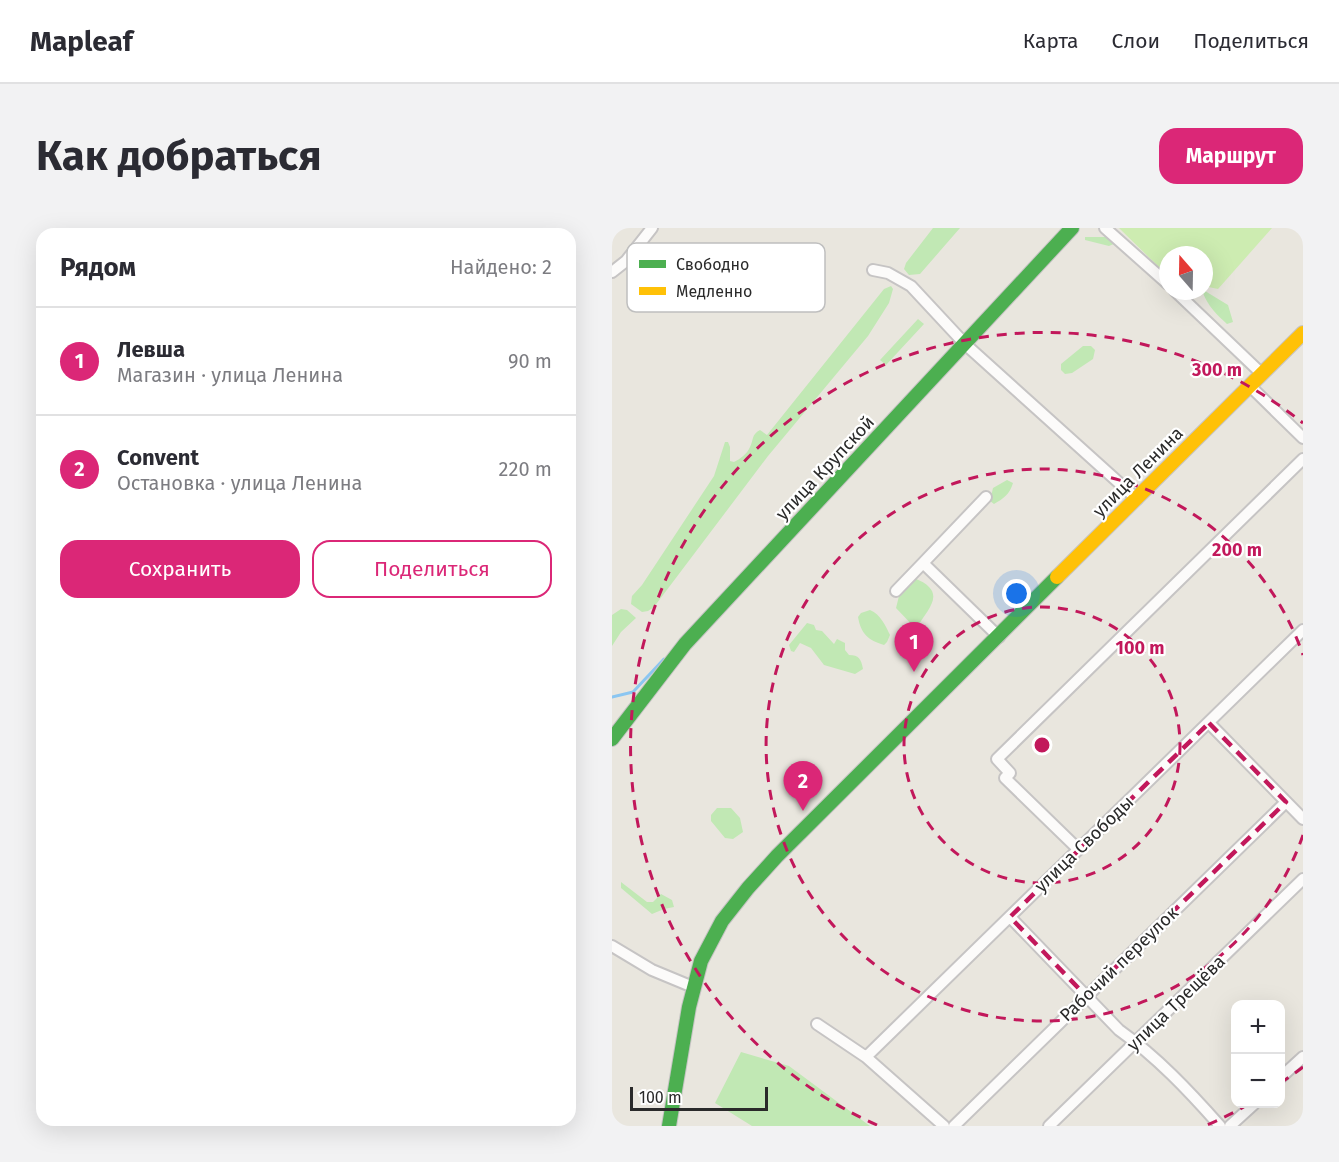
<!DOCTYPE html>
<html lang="ru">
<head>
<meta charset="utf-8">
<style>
	body { margin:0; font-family:"Fira Sans",sans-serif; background:#f2f2f3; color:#2b2b33 }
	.controls { position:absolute; right:18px; bottom:18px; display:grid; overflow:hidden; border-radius:12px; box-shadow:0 6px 24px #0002 }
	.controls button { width:54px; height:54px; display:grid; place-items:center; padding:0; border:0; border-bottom:2px solid #e1e1e2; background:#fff; color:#2b2b33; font:30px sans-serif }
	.compass { position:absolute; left:547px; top:18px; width:54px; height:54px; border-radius:50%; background:#fff; box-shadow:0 6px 24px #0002; rotate:340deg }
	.scale { position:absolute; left:18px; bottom:15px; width:138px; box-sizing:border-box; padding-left:6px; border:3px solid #2a2a2a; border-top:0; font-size:16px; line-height:21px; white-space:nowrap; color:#2a2a2a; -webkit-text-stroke:4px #fff; paint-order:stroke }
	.you { position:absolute; left:405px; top:366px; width:21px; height:21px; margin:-15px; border:4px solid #fff; border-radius:50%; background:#1a73e8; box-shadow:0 0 0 9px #1a73e833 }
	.badge { display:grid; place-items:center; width:39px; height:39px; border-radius:50%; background:#db2777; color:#fff; font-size:20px; font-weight:700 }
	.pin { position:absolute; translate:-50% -50px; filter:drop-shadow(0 2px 3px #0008) }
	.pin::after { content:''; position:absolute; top:32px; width:21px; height:18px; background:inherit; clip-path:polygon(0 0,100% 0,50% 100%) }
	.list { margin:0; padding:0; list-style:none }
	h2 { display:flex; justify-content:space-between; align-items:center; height:78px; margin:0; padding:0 24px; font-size:26px }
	h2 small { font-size:20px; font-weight:400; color:#7c7c81 }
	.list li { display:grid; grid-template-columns:39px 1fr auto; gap:18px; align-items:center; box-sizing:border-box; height:108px; padding:0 24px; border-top:2px solid #e1e1e2 }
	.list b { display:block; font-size:22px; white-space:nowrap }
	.list p { margin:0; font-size:20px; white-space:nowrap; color:#7c7c81 }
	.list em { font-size:20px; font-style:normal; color:#7c7c81 }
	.actions { display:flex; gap:12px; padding:18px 24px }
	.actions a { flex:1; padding:14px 0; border:2px solid #db2777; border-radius:18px; text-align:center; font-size:21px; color:#db2777 }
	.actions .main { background:#db2777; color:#fff }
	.map { position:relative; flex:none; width:691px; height:898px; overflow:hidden; border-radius:18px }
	header { display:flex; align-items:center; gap:36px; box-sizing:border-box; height:84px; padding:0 30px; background:#fff; border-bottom:2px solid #e1e1e2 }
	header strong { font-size:28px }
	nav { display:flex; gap:33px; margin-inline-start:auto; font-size:21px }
	.intro { display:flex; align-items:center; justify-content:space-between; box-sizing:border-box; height:144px; padding:0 36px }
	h1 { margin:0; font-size:42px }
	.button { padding:15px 27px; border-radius:18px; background:#db2777; color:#fff; font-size:21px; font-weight:700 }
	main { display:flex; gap:36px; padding:0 36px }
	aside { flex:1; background:#fff; border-radius:18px; box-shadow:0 6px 24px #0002 }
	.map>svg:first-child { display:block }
	.green { fill:#c1e8b4 }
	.pitch { fill:#cdecb1 }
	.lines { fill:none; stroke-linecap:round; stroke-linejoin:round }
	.stream { stroke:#8bc6f1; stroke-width:3 }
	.street-casing { stroke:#c6c4c4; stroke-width:14 }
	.fast-casing { stroke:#c6c4c4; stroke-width:16 }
	.slow-casing { stroke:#c6c4c4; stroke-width:16 }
	.street { stroke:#fcfbfa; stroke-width:10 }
	.fast { stroke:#4caf50; stroke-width:14 }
	.slow { stroke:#ffc107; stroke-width:14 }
	.marked { fill:none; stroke:#c2185b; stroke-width:4.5; stroke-dasharray:12 8; stroke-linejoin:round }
	.ring { fill:none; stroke:#c2185b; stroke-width:3; stroke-dasharray:10 8 }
	.labels { text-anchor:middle; stroke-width:4.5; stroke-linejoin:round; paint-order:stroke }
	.street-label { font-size:18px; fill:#2a2a2a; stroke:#fff }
	.key { fill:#fff; stroke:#bfbfbf; stroke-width:1.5 }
	.key-label { font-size:16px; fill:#2a2a2a }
	.centre { fill:#c2185b; stroke:#fff; stroke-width:3 }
	.ring-label { font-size:18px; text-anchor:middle; font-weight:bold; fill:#c2185b; stroke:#fff; stroke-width:4.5; stroke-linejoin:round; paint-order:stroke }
</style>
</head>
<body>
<header>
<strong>Mapleaf</strong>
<nav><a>Карта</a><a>Слои</a><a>Поделиться</a></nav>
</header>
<div class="intro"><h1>Как добраться</h1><a class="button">Маршрут</a></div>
<main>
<aside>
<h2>Рядом<small>Найдено: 2</small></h2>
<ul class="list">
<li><span class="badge">1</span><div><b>Левша</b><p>Магазин · улица Ленина</p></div><em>90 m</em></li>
<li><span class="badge">2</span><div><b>Convent</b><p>Остановка · улица Ленина</p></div><em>220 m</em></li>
</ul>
<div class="actions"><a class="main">Сохранить</a><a>Поделиться</a></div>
</aside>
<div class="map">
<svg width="691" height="898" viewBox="0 0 691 898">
	<rect width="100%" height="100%" fill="#e9e6de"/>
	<path class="green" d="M 321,0 L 348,0 L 308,46 L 297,47 L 292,41 L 294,35 Z
		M 473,9 L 497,9 L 504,15 L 497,18 L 473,12 Z
		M 279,58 L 281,61 L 277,75 L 256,108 L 156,228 L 42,379 L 36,383 L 30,384 L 19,376 L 20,368 L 30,357 L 102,248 L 113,214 L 116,214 L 118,219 L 118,233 L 122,234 C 128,231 135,226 138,219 C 142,211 139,207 148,202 L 155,207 L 272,61 Z
		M 593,63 L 616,77 L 621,94 L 615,96 C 605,87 596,78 591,65 Z
		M 306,91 L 312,96 L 274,137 L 268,132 Z
		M 471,118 L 479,118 L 483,122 L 481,131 L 460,145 L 453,146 L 449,142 L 449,136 Z
		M 395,252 L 401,255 C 398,266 391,271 382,276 L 378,273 L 381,260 Z
		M 302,350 C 337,364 316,380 304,401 L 284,380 L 287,368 L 294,352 Z
		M 9,381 L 15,382 L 24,390 L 9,404 L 0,418 L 0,387 Z
		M 258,382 C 269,387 273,397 278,407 L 275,414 L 272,417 C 256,412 249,406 246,389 L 249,385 Z
		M 195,395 L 202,397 L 204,402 L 210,403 L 222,416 L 225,411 L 233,415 L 233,422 L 237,427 C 247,427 249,431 251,441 L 243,446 L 212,437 L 199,420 L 188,415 L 182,424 L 179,423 L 177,417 Z
		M 105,580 L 119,580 L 128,590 L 131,604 L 121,611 L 113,610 L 99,593 L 99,587 Z
		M 9,654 L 35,674 L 41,674 L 49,666 L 60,672 L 62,679 L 52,681 L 40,686 L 9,660 Z
		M 129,824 L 177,838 L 258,898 L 140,898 L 103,875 Z"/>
	<path class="pitch" d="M 507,0 L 660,0 L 606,61 L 592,58 L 592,27 L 556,27 L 556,48 Z"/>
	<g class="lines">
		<path class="stream" d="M 0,469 L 21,464 L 52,431"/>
		<g class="street-casing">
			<path id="street" d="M 493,0 L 556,56
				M 261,42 L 276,45 L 299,58 L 353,116 L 525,271
				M 0,44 L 14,33 L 40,0
				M 563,63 L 650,146
				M 638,158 L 691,210
				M 374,269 L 311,335 L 387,409
				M 284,363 L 311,335
				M 597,495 L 691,591
				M 466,621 L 393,550 L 398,545 L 385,531 L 691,231
				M 398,689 L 507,802 C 545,829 577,863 608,898
				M 0,718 L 40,742 L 81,759
				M 205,796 L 254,829 L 332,898
				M 254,829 L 691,402
				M 668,850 L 691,829
				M 342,898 L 674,574
				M 437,898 L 691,651
				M 618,898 L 642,876"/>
		</g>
		<g class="fast-casing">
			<path id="fast" d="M 0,511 L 73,416 L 460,0
				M 57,898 L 77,779 L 89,733 L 110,693 L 136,660 L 165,628 L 445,349"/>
		</g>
		<g class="slow-casing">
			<path id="slow" d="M 445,349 L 691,105"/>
		</g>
		<use href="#street" class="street"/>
		<use href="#fast" class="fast"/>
		<use href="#slow" class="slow"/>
	</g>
	<path class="marked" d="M 597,495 L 674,574 L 474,768 L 398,689 Z"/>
	<g class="ring">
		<circle cx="430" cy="517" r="138"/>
		<path d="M691 607A276 276 0 1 1 691 427"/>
		<path d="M691 839A414 414 0 0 1 670 854M637 876A414 414 0 0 1 595 897M265 897A414 414 0 1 1 691 195"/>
	</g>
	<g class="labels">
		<g class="street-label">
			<text transform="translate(213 240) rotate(-47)" y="6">улица Крупской</text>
			<text transform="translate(526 244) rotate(-45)" y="6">улица Ленина</text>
			<text transform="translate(472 616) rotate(-44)" y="6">улица Свободы</text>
			<text transform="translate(507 736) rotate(-44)" y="6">Рабочий переулок</text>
			<text transform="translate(564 775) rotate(-44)" y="6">улица Трещёва</text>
		</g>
	</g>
	<rect x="15" y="15" width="198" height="69" rx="9" class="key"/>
	<rect x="27" y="32" width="27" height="8" fill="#4caf50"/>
	<rect x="27" y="59" width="27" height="8" fill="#ffc107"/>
	<g class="key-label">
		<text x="64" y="42">Свободно</text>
		<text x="64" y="69">Медленно</text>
	</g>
	<circle cx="430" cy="517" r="9" class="centre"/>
	<g class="ring-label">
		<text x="605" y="148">300 m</text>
		<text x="625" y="328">200 m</text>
		<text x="528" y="426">100 m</text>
	</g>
</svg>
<div class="controls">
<button>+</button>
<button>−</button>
</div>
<svg class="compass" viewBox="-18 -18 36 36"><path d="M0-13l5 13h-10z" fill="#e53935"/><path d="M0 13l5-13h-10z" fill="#7c7c81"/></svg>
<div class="scale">100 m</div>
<div class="you"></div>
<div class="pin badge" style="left:302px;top:444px">1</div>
<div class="pin badge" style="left:191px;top:583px">2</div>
</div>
</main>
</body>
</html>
